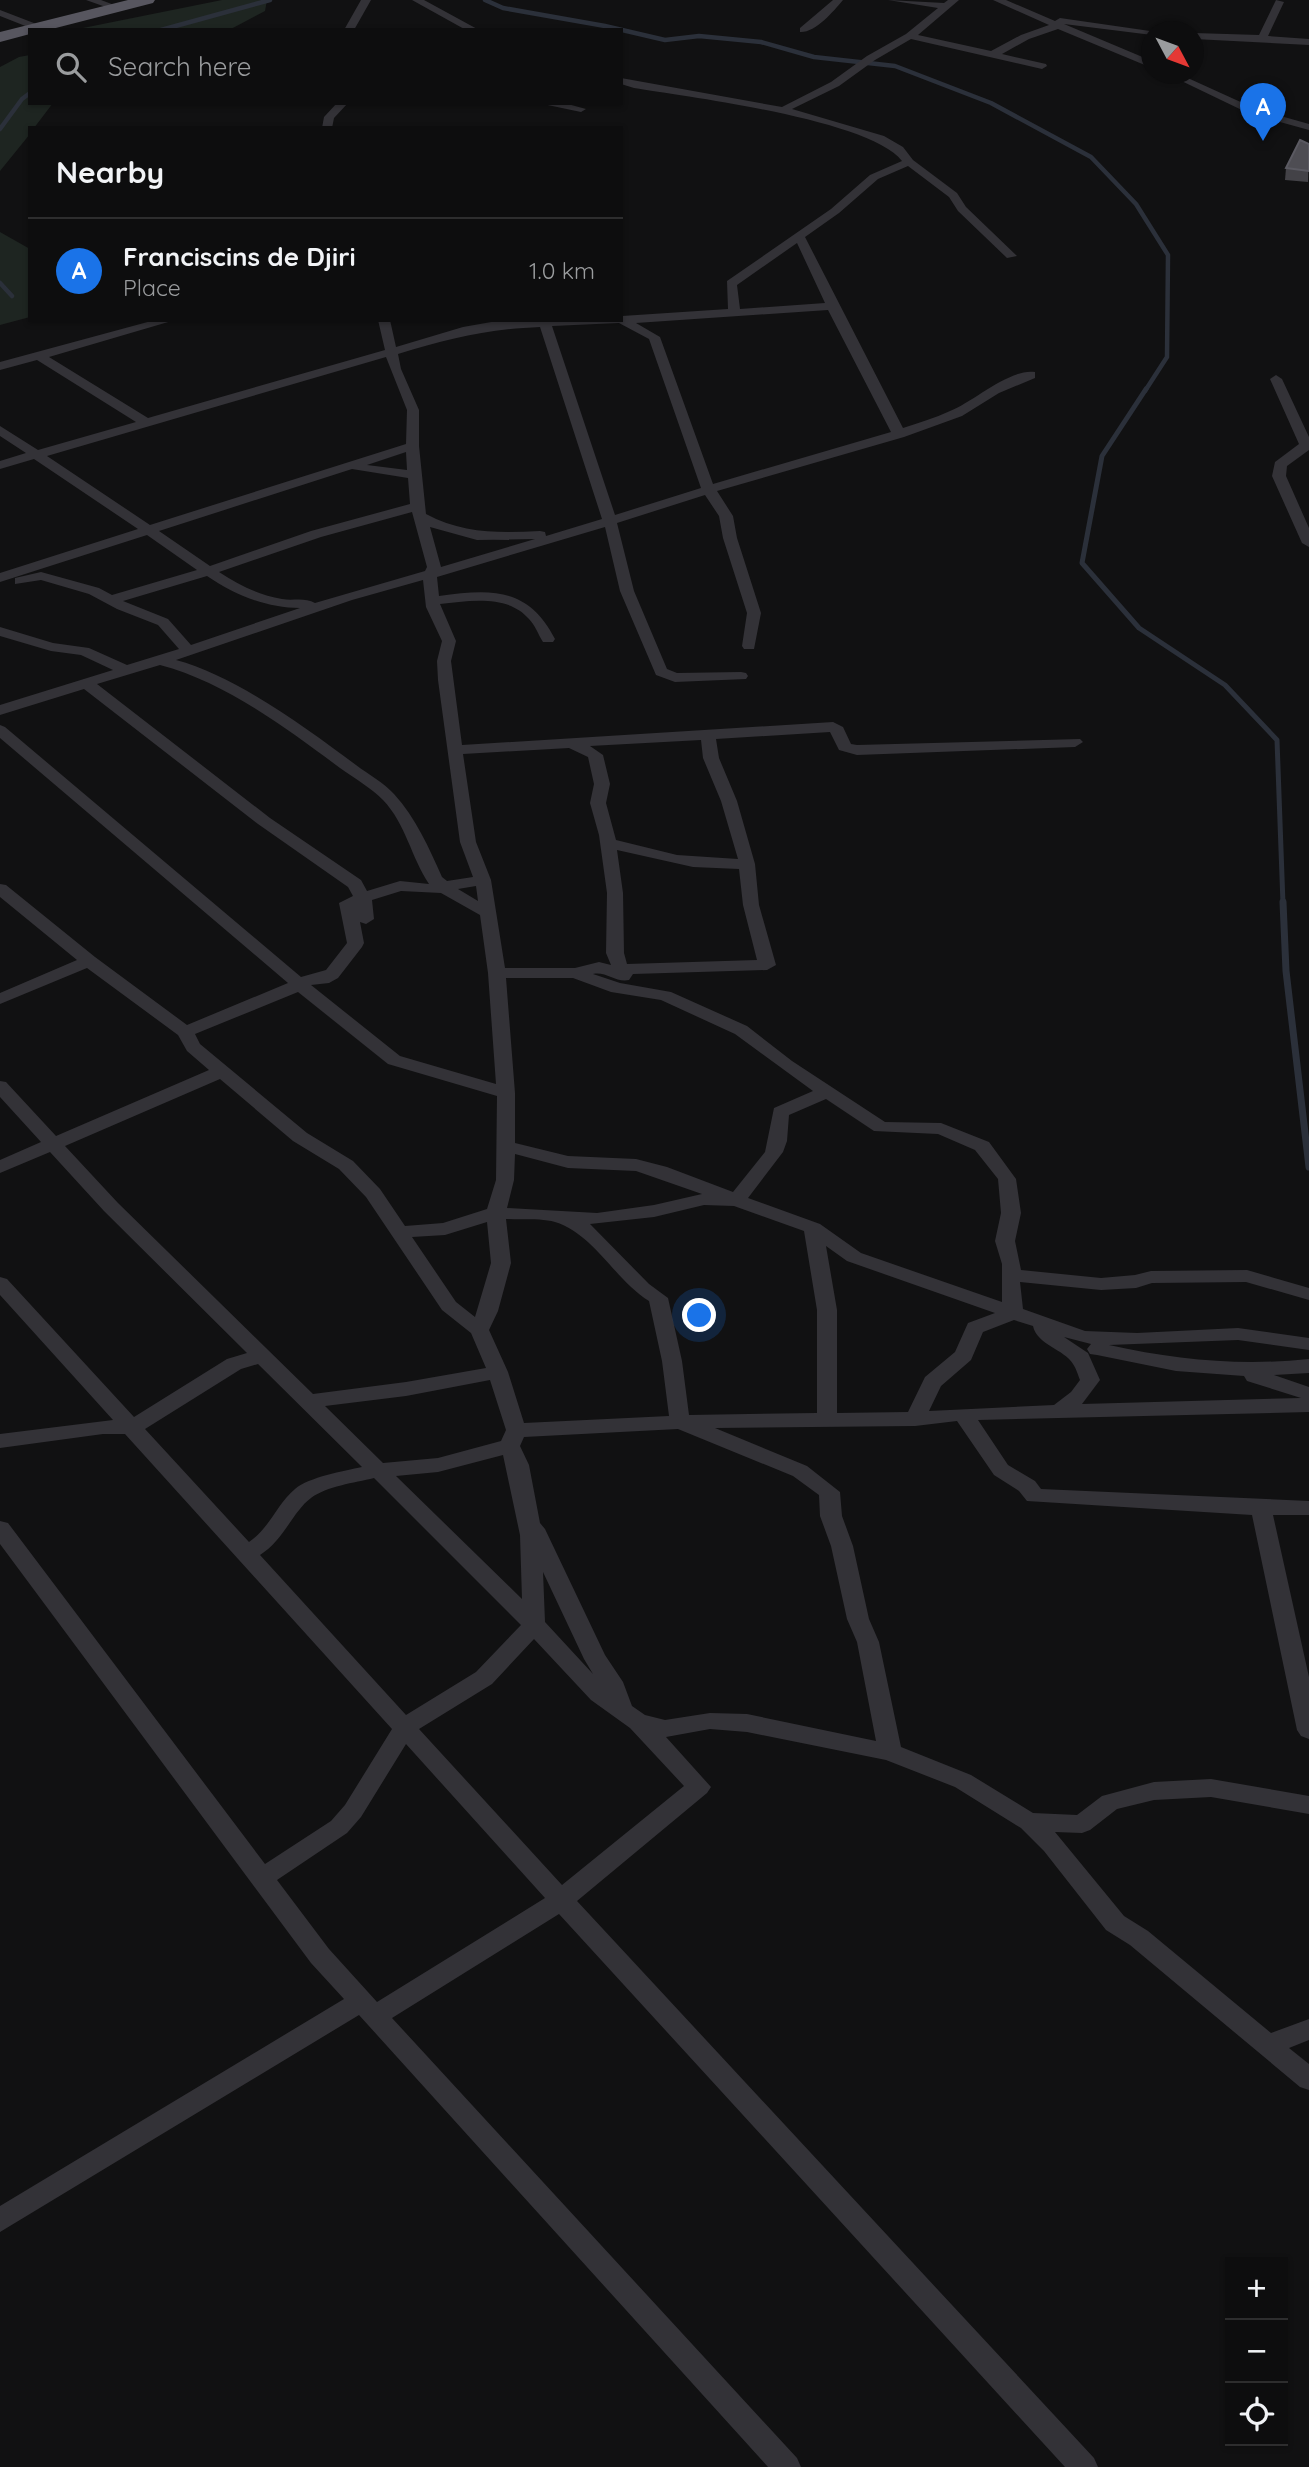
<!DOCTYPE html>
<html lang="en">
<head>
<meta charset="utf-8">
<style>
	body { margin:0; font-family:Quicksand,sans-serif; background:#1b1b1c; color:#f1f3f6 }
	.controls { position:absolute; right:21px; bottom:21px; display:grid; overflow:hidden; border-radius:0px; box-shadow:0 2px 5px #0004 }
	.controls button { width:63px; height:63px; display:grid; place-items:center; padding:0; border:0; border-bottom:2px solid #2d2d2e; background:#0d0d0e; color:#f1f3f6; font:35px sans-serif }
	.compass { position:absolute; left:1141px; top:21px; width:63px; height:63px; border-radius:50%; background:#0d0d0e; box-shadow:0 2px 5px #0004; rotate:131deg }
	.you { position:absolute; left:700px; top:1316px; width:24px; height:24px; margin:-18px; border:5px solid #fff; border-radius:50%; background:#1a73e8; box-shadow:0 0 0 10px #1a73e833 }
	.badge { display:grid; place-items:center; width:46px; height:46px; border-radius:50%; background:#1a73e8; color:#fff; font-size:23px; font-weight:700 }
	.pin { position:absolute; translate:-50% -58px; filter:drop-shadow(0 2px 4px #0008) }
	.pin::after { content:''; position:absolute; top:37px; width:24px; height:21px; background:inherit; clip-path:polygon(0 0,100% 0,50% 100%) }
	.list { margin:0; padding:0; list-style:none }
	h2 { display:flex; justify-content:space-between; align-items:center; height:91px; margin:0; padding:0 28px; font-size:30px }
	h2 small { font-size:23px; font-weight:400; color:#9a9c9e }
	.list li { display:grid; grid-template-columns:46px 1fr auto; gap:21px; align-items:center; box-sizing:border-box; height:105px; padding:0 28px; border-top:2px solid #2d2d2e }
	.list b { display:block; font-size:26px; white-space:nowrap }
	.list p { margin:0; font-size:23px; white-space:nowrap; color:#9a9c9e }
	.list em { font-size:23px; font-style:normal; color:#9a9c9e }
	.icon { flex:none; width:38px; height:38px; fill:none; stroke:currentColor; stroke-width:2; stroke-linecap:round; stroke-linejoin:round }
	.map { position:relative; flex:none; width:1309px; height:2467px; overflow:hidden }
	.search { position:absolute; background:#0d0d0e; box-shadow:0 2px 5px #0004; left:28px; top:28px; width:595px; height:77px; display:flex; align-items:center; gap:18px; box-sizing:border-box; padding:0 24px; border-radius:0px; color:#9a9c9e; font-size:26px }
	.panel { position:absolute; background:#0d0d0e; box-shadow:0 2px 5px #0004; left:28px; top:126px; width:595px; height:196px; border-radius:0px }
	.map>svg:first-child { display:block }
	.green { fill:#1e2521 }
	.lines { fill:none; stroke-linecap:round; stroke-linejoin:round }
	.stream-far2 { stroke:#2b303a; stroke-width:4.5 }
	.stream-far1 { stroke:#2b303a; stroke-width:5 }
	.stream { stroke:#2b303a; stroke-width:7 }
	.minor { fill:#333237; fill-rule:evenodd }
	.trunk { fill:#57565f; fill-rule:evenodd }
	.wall { fill:#434247 }
	.building { fill:#4e4d53; stroke:#5b5a62; stroke-width:2 }
</style>
</head>
<body>
<div class="map">
<svg width="1309" height="2467" viewBox="0 0 1309 2467">
	<rect width="100%" height="100%" fill="#111112"/>
	<path class="green" d="M 222,0 L 267,0 L 265,11 L 229,30 L 73,30 Z
		M 30,55 L 30,103 L 53,103 L 34,128 L 30,128 L 30,134 L 0,171 L 0,67 L 19,57 Z
		M 0,232 L 30,249 L 30,317 L 0,325 Z"/>
	<g class="lines">
		<path class="stream-far2" d="M 485,0 L 503,8 L 605,26 L 665,40 L 699,36 L 761,42 L 814,57 L 895,66 L 991,103 L 1091,157 L 1136,204 L 1168,255 L 1167,357 L 1145,391
			M 161,30 L 270,0
			M 0,129 L 22,99 L 30,93
			M 0,283 L 12,296"/>
		<path class="stream-far1" d="M 1146,389 L 1102,456 L 1082,563 L 1139,628 L 1225,685 L 1277,740 L 1283,904"/>
		<path class="stream" d="M 1283,902 L 1286,971 L 1309,1167"/>
		<path class="minor" d="M 86,0 L 101,0 L 122,8 L 117,11 Z
			M 361,0 L 371,0 L 354,30 L 344,30 Z
			M 412,0 L 424,0 L 479,30 L 466,30 Z
			M 833,0 L 843,0 C 833,12 815,33 800,32 L 800,28 Z
			M 888,0 L 944,3 L 948,0 L 959,0 L 918,35 L 991,51 L 1021,35 L 1049,25 L 993,0 L 1006,0 L 1055,21 L 1060,18 L 1157,32 L 1152,32 L 1152,35 L 1064,24 L 1152,61 L 1152,68 L 1058,29 L 1029,39 L 1002,54 L 1046,64 L 1047,66 L 1042,69 L 911,39 L 875,60 L 839,86 L 792,109 L 884,136 L 903,147 L 913,160 L 957,193 L 966,207 L 1017,256 L 1007,258 L 958,211 L 949,197 L 908,166 L 878,179 L 839,213 L 805,237 L 903,428 C 918,423 935,418 950,411 C 973,402 1010,368 1035,372 L 1035,378 L 999,393 L 962,416 L 904,437 L 717,491 L 733,516 L 737,538 L 761,613 L 754,649 L 744,649 L 742,646 L 747,613 L 723,538 L 719,516 L 705,495 L 617,523 L 634,591 L 667,669 L 677,673 L 741,672 L 746,673 L 748,676 L 746,679 L 675,682 L 656,675 L 620,591 L 605,527 L 437,577 L 439,596 C 492,589 528,587 555,639 L 553,642 L 543,642 C 538,634 535,625 529,619 C 508,594 468,601 440,604 L 456,641 L 451,661 L 462,745 L 833,722 L 843,727 L 851,744 L 857,745 L 1080,739 L 1083,742 L 1075,747 L 857,755 L 839,750 L 830,732 L 716,739 L 719,758 L 737,801 L 755,864 L 759,905 L 776,965 L 767,970 L 633,974 L 629,980 C 616,983 606,971 593,974 L 620,983 L 671,992 L 747,1026 L 792,1061 L 885,1122 L 941,1123 L 989,1142 L 1016,1179 L 1021,1213 L 1015,1241 L 1021,1270 L 1101,1278 L 1135,1275 L 1151,1271 L 1247,1270 L 1309,1288 L 1309,1300 L 1246,1282 L 1152,1283 L 1136,1288 L 1101,1290 L 1020,1282 L 1023,1309 L 1085,1331 L 1137,1333 L 1238,1328 L 1309,1338 L 1309,1350 L 1238,1340 L 1109,1345 C 1176,1360 1241,1366 1309,1359 L 1309,1373 L 1274,1375 L 1309,1387 L 1309,1412 L 978,1420 L 1008,1465 L 1035,1481 L 1041,1489 L 1309,1501 L 1309,1515 L 1273,1515 L 1309,1677 L 1309,1739 L 1301,1736 L 1297,1730 L 1252,1515 L 1027,1501 L 1019,1491 L 994,1475 L 957,1421 L 915,1426 L 715,1428 L 807,1466 L 840,1492 L 842,1516 L 853,1546 L 869,1619 L 879,1642 L 901,1747 L 971,1775 L 1033,1813 L 1077,1815 L 1102,1796 L 1154,1782 L 1211,1779 L 1309,1796 L 1309,1814 L 1211,1797 L 1154,1800 L 1117,1809 L 1090,1830 L 1082,1833 L 1055,1832 L 1124,1916 L 1148,1931 L 1271,2033 L 1309,2019 L 1309,2040 L 1289,2048 L 1309,2064 L 1309,2090 L 1300,2087 L 1130,1945 L 1106,1930 L 1044,1851 L 1021,1828 L 955,1787 L 886,1760 L 747,1732 L 710,1729 L 666,1737 L 711,1787 L 707,1793 L 577,1901 L 1094,2458 L 1098,2467 L 1065,2467 L 559,1914 L 392,2018 L 797,2458 L 801,2467 L 768,2467 L 359,2015 L 0,2232 L 0,2206 L 344,1999 L 311,1963 L 0,1544 L 0,1521 L 8,1523 L 265,1864 L 331,1821 L 345,1805 L 392,1729 L 125,1434 L 103,1434 L 0,1448 L 0,1434 L 113,1420 L 0,1295 L 0,1277 L 7,1279 L 134,1417 L 227,1359 L 247,1353 L 104,1211 L 50,1152 L 0,1173 L 0,1160 L 41,1142 L 0,1097 L 0,1081 L 6,1082 L 56,1136 L 209,1070 L 187,1051 L 178,1035 L 87,968 L 0,1004 L 0,993 L 77,960 L 0,897 L 0,884 L 6,885 L 95,957 L 187,1025 L 288,983 L 0,738 L 0,725 L 5,727 L 301,977 L 326,970 L 347,943 L 339,903 L 353,896 L 348,887 L 258,824 L 84,689 L 0,715 L 0,705 L 113,670 L 81,655 L 51,651 L 0,636 L 0,627 L 53,643 L 89,648 L 127,665 L 179,649 L 158,625 L 117,609 L 89,594 L 41,580 L 15,584 L 15,578 L 41,572 L 99,588 L 112,595 L 197,570 L 147,535 L 0,582 L 0,573 L 138,529 L 34,459 L 0,469 L 0,461 L 26,453 L 0,436 L 0,426 L 38,450 L 136,422 L 37,360 L 0,370 L 0,362 L 155,320 L 175,320 L 49,357 L 148,418 L 385,350 L 378,320 L 390,320 L 396,347 L 463,327 L 497,321 L 621,320 L 622,316 L 728,309 L 727,281 L 831,209 L 870,175 L 902,161 C 871,120 690,97 634,88 L 621,84 L 621,78 L 782,107 L 831,82 L 867,56 L 906,34 L 938,8 ZM 797,243 L 825,303 L 740,309 L 737,285 ZM 828,310 L 891,432 L 713,484 L 660,337 L 636,323 ZM 619,323 L 649,339 L 701,488 L 615,515 L 552,326 ZM 540,327 L 602,519 L 546,536 L 545,532 L 540,531 C 500,533 463,534 426,514 L 419,446 L 419,410 L 401,369 L 398,354 C 448,339 486,329 540,327 ZM 386,357 L 407,410 L 406,444 L 150,525 L 47,456 ZM 406,452 L 407,470 L 367,465 ZM 352,469 L 408,478 L 410,504 L 311,531 L 210,566 L 159,531 ZM 412,512 L 427,567 L 425,571 L 315,603 C 305,597 293,601 282,599 C 258,595 239,585 219,572 L 321,537 ZM 430,527 L 477,540 L 535,539 L 441,567 ZM 207,576 C 235,595 266,608 300,608 L 191,645 L 168,619 L 123,601 ZM 423,580 L 426,607 L 442,641 L 437,661 L 438,680 L 460,842 L 473,877 L 447,881 L 442,877 C 429,848 416,818 394,794 C 384,783 368,774 356,765 C 306,728 236,676 176,660 L 352,600 ZM 160,665 C 225,682 286,728 340,768 C 354,778 371,788 383,800 C 406,824 411,857 429,884 L 400,881 L 367,891 L 361,880 L 270,818 L 97,684 ZM 701,740 L 703,758 L 721,801 L 738,859 L 677,855 L 616,840 L 606,803 L 610,784 L 603,755 L 590,746 ZM 569,748 L 588,757 L 594,784 L 590,803 L 599,835 L 607,893 L 606,953 L 611,965 L 599,962 L 575,968 L 505,968 L 491,880 L 476,842 L 463,754 ZM 617,850 L 693,867 L 739,869 L 743,905 L 757,960 L 627,964 L 624,953 L 623,893 ZM 476,886 L 478,901 L 458,889 ZM 401,891 L 441,893 L 480,915 L 488,973 L 496,1084 L 400,1056 L 311,985 L 329,983 L 338,978 L 362,947 L 364,943 L 360,922 L 366,924 L 374,919 L 372,900 ZM 506,978 L 573,978 L 611,992 L 661,1000 L 735,1034 L 813,1091 L 774,1108 L 765,1152 L 733,1192 L 667,1167 L 636,1159 L 568,1156 L 515,1143 L 515,1093 ZM 298,992 L 388,1064 L 497,1096 L 496,1180 L 487,1209 L 443,1223 L 405,1226 L 380,1189 L 353,1161 L 307,1133 L 200,1044 L 195,1034 ZM 220,1079 L 293,1141 L 339,1169 L 366,1197 L 442,1310 L 471,1333 L 486,1368 L 406,1382 L 313,1394 L 118,1203 L 65,1146 ZM 826,1099 L 874,1131 L 938,1134 L 975,1150 L 998,1179 L 1001,1213 L 995,1241 L 1002,1264 L 1002,1302 L 861,1253 L 820,1224 L 748,1198 L 783,1152 L 787,1141 L 789,1115 ZM 515,1154 L 568,1168 L 636,1171 L 702,1194 L 654,1205 L 597,1213 L 507,1208 L 514,1180 ZM 704,1205 L 734,1206 L 804,1231 L 817,1310 L 817,1413 L 689,1415 L 682,1361 L 668,1298 L 649,1284 L 590,1224 L 654,1217 ZM 506,1219 C 521,1220 541,1218 555,1222 C 594,1234 615,1280 649,1301 L 662,1361 L 669,1416 L 524,1423 L 508,1372 L 489,1330 L 498,1311 L 511,1263 ZM 487,1222 L 491,1263 L 475,1317 L 456,1302 L 412,1237 L 445,1235 ZM 826,1246 L 847,1261 L 995,1313 L 968,1323 L 955,1352 L 925,1377 L 908,1412 L 837,1413 L 837,1310 ZM 1014,1320 L 1033,1326 C 1037,1345 1064,1349 1073,1364 C 1076,1368 1078,1375 1080,1380 L 1071,1392 L 1054,1405 L 929,1411 L 941,1386 L 971,1360 L 983,1332 ZM 1064,1337 L 1091,1344 L 1087,1349 L 1090,1354 L 1097,1355 L 1176,1371 L 1244,1376 L 1247,1381 L 1301,1398 L 1082,1404 L 1100,1380 L 1088,1353 ZM 258,1364 L 362,1467 C 344,1471 309,1477 295,1489 C 277,1504 269,1529 249,1542 L 145,1429 L 241,1369 ZM 490,1380 L 506,1430 L 501,1441 L 438,1458 L 383,1463 L 325,1406 L 406,1396 ZM 678,1429 L 793,1476 L 819,1495 L 820,1516 L 831,1546 L 847,1619 L 857,1642 L 876,1741 L 747,1714 L 710,1713 L 665,1720 L 645,1715 L 632,1706 L 623,1682 L 605,1655 L 545,1529 L 540,1523 L 529,1465 L 520,1446 L 524,1437 ZM 503,1455 L 520,1535 L 522,1599 L 396,1476 L 438,1472 ZM 374,1478 L 521,1625 L 476,1672 L 406,1715 L 260,1555 C 284,1540 293,1511 311,1498 C 327,1486 354,1483 374,1478 ZM 543,1572 L 584,1659 L 593,1674 L 545,1622 ZM 534,1639 L 591,1700 L 630,1728 L 684,1786 L 562,1885 L 419,1729 L 492,1684 ZM 406,1744 L 545,1898 L 377,2002 L 329,1949 L 277,1880 L 347,1833 L 361,1817 Z
			M 1276,0 L 1284,2 L 1268,36 L 1309,39 L 1309,45 L 1194,39 L 1194,33 L 1259,35 Z
			M 0,10 L 39,25 L 41,27 L 33,29 L 0,16 Z
			M 1167,74 L 1179,74 L 1256,109 L 1309,124 L 1309,130 L 1248,113 Z
			M 337,103 L 348,103 L 334,118 L 332,128 L 322,128 L 324,117 Z
			M 538,103 L 564,103 L 586,109 L 581,112 Z
			M 1276,375 L 1282,379 L 1309,437 L 1309,450 L 1287,466 L 1286,476 L 1309,528 L 1309,547 L 1302,543 L 1272,476 L 1275,462 L 1299,444 L 1270,379 Z"/>
		<path class="trunk" d="M 128,0 L 155,0 L 153,3 L 48,30 L 30,30 L 30,34 L 0,42 L 0,32 Z"/>
	</g>
	<path class="wall" d="M 1309,144 L 1308,182 L 1285,180 L 1286,168 Z"/>
	<path class="building" d="M 1300,140 L 1309,144 L 1309,171 L 1286,168 Z"/>
</svg>
<div class="controls">
<button>+</button>
<button>−</button>
<button><svg class="icon" aria-label="locate" viewBox="0 0 24 24"><circle cx="12" cy="12" r="6"/><path d="M12 2v4M12 18v4M2 12h4M18 12h4"/></svg></button>
</div>
<svg class="compass" viewBox="-18 -18 36 36"><path d="M0-13l5 13h-10z" fill="#e53935"/><path d="M0 13l5-13h-10z" fill="#9a9c9e"/></svg>
<div class="you"></div>
<div class="pin badge" style="left:1263px;top:141px">A</div>
<div class="search"><svg class="icon" aria-label="search" viewBox="0 0 24 24"><circle cx="10" cy="10" r="6"/><path d="M15 15l6 6"/></svg>Search here</div>
<section class="panel">
<h2>Nearby<small></small></h2>
<ul class="list">
<li><span class="badge">A</span><div><b>Franciscins de Djiri</b><p>Place</p></div><em>1.0 km</em></li>
</ul>
</section>
</div>
</body>
</html>
